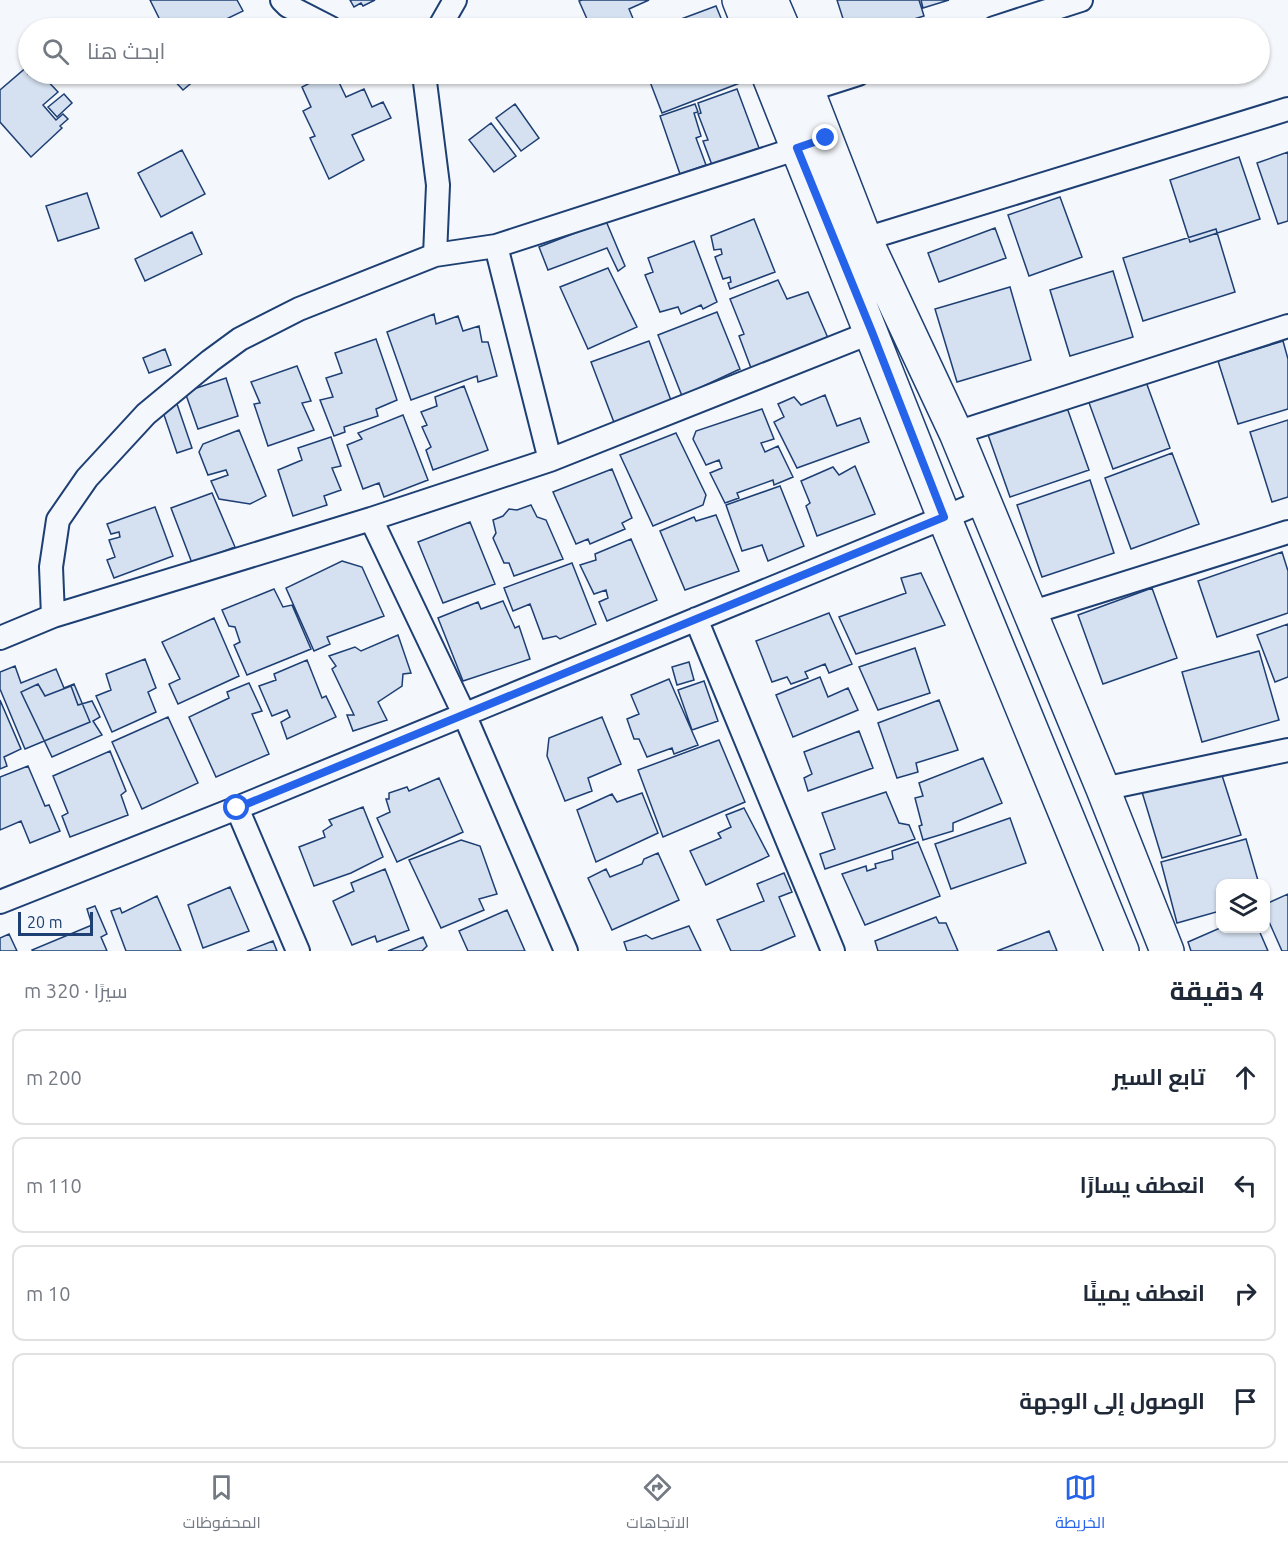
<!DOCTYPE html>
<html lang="ar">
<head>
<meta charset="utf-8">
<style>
	body { margin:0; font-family:Ubuntu,Cairo,sans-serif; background:#f2f2f3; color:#1f2937; direction:rtl }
	.controls { position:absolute; right:18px; bottom:18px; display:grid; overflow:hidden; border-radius:12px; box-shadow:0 2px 4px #0004 }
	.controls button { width:54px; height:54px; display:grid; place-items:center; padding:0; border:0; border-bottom:2px solid #e0e1e3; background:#fff; color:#1f2937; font:30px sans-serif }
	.scale { position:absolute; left:18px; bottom:15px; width:75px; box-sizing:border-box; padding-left:6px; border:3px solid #1d3f73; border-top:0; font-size:16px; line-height:21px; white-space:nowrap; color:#1d3f73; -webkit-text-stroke:4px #f4f7fb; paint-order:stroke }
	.stop { position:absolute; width:18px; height:18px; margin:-14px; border:4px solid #2563eb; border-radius:50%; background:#fff }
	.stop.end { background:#2563eb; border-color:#fff; box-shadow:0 2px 6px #0008 }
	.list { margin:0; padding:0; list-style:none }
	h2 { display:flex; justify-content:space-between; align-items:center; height:78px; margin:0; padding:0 24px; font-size:26px }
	h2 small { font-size:20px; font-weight:400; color:#747a83 }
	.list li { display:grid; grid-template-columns:39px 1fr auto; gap:18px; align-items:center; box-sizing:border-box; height:96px; margin:0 12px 12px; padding:0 12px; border:2px solid #e0e1e3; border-radius:12px }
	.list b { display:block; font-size:22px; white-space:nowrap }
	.list em { font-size:20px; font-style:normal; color:#747a83 }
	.icon { flex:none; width:33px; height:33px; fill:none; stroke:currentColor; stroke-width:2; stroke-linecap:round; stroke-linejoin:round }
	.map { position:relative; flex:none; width:1288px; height:951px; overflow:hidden; direction:ltr }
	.search { position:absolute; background:#fff; box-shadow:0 2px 4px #0004; left:18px; right:18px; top:18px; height:66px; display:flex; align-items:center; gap:15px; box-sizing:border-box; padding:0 21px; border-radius:33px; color:#747a83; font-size:22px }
	.sheet { height:510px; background:#fff }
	nav { display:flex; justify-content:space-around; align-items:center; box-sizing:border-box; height:84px; border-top:2px solid #e0e1e3; background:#fff; font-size:16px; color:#747a83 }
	nav a { display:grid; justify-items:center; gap:3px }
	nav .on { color:#2563eb }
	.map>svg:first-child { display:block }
	.building { fill:#d5e0f0; stroke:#1d3f73; stroke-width:1.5 }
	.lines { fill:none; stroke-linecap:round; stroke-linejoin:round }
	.minor-casing { stroke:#1d3f73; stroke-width:26 }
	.primary-casing { stroke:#1d3f73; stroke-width:36 }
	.minor { stroke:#f4f7fb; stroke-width:22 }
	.primary { stroke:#f4f7fb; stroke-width:33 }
	.route { stroke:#2563eb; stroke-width:8 }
</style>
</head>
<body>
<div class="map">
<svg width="1288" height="951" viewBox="0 0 1288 951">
	<rect width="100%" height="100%" fill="#f4f7fb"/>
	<path class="building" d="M 150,0 L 237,0 L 243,11 L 208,28 L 196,28 L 191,20 L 173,28 L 164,28 Z
		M 350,0 L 375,0 L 363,6 L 361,3 L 354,7 Z
		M 582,0 L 649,0 L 629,9 L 637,28 L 616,28 L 614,24 L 604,28 L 591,28 L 579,1 Z
		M 837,0 L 919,0 L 924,16 L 884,28 L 846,28 Z
		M 921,0 L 949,0 L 923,8 Z
		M 716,6 L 725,28 L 657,28 Z
		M 28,66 L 28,74 L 41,74 L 58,92 L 43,105 L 56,120 L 63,114 L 68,119 L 60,126 L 62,128 L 31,157 L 0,122 L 0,90 Z
		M 177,74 L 202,74 L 183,90 L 172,78 Z
		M 311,74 L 335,74 L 346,97 L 364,89 L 372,107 L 383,102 L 391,118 L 352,135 L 364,160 L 329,179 L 310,138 L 315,136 L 303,111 L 311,107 L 302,87 L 314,81 Z
		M 647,74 L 742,74 L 745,81 L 662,113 Z
		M 737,89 L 759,148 L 712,165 L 703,141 L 708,140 L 698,114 L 701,113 L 698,103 Z
		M 64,94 L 72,103 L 57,117 L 48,107 Z
		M 515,104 L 539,138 L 521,151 L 496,118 Z
		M 695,104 L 698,112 L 694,113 L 701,136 L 696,138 L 706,165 L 680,174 L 660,116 Z
		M 491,123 L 516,156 L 494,172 L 469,140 Z
		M 182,150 L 205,194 L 161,217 L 138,173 Z
		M 1288,152 L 1288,221 L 1278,224 L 1257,163 Z
		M 1239,157 L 1260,219 L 1190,242 L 1170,180 Z
		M 87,193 L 99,228 L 58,241 L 46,206 Z
		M 1060,197 L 1082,257 L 1029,276 L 1008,215 Z
		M 754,219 L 775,272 L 730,289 L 728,283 L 731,282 L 730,277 L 723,279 L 715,257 L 722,254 L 721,249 L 714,250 L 711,236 Z
		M 606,221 L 625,266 L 618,271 L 607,248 L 548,270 L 539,247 Z
		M 995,228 L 1006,258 L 939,282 L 928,253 Z
		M 1216,229 L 1235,292 L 1143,321 L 1123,258 Z
		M 192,232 L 202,254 L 145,281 L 135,259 Z
		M 694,241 L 717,302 L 703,309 L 701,305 L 681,314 L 678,307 L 660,312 L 645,275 L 653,272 L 648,258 Z
		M 608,268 L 637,327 L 588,349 L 560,287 Z
		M 1113,271 L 1133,337 L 1070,356 L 1050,290 Z
		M 778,280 L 787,299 L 808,292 L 828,338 L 751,368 L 739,336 L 744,334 L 730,299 Z
		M 1010,287 L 1031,360 L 957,382 L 935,309 Z
		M 717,312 L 740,369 L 682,396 L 658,335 Z
		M 434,314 L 436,324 L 458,316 L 463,331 L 479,326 L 482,342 L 488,342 L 497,376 L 478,382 L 477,376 L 411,400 L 387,332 Z
		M 376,339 L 397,400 L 376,409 L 378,416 L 344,427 L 345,432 L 334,436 L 320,400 L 333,397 L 326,378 L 342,373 L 335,353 Z
		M 649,341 L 672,403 L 615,425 L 591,362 Z
		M 1283,341 L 1288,359 L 1288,409 L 1238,424 L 1218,361 Z
		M 165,349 L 171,365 L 149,373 L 143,358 Z
		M 297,366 L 311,401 L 302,403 L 314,430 L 268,446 L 254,404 L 260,403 L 251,382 Z
		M 226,378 L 238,416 L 198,429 L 185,392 Z
		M 1145,379 L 1170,448 L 1113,469 L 1088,400 Z
		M 464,386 L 488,450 L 433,470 L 426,450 L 431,447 L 422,427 L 427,425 L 421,412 L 437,406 L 435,397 Z
		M 825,395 L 837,426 L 860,418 L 869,442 L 797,468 L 774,422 L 784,417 L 778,404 L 794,397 L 801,405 Z
		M 1065,402 L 1089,470 L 1010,497 L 986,429 Z
		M 177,404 L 192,448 L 177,453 L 162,409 Z
		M 762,409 L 774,439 L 761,443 L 765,452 L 778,446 L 793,477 L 774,485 L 773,480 L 737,493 L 739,498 L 725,503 L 710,473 L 722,468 L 719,460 L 706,465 L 693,439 L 696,431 Z
		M 403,415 L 428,480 L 384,497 L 379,483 L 363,489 L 347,445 L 362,439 L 358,433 Z
		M 1288,420 L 1288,497 L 1272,502 L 1250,432 Z
		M 239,430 L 266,496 L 250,504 L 219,499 L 211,481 L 228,475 L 226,470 L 208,475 L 199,452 L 203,444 Z
		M 676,433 L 706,495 L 703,505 L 653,526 L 620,455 Z
		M 331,437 L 341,466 L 332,468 L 341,490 L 324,496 L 327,505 L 293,516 L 278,470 L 302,460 L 298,448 Z
		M 1172,453 L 1199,524 L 1131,549 L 1105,478 Z
		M 855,466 L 875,514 L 817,536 L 806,506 L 810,503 L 801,481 L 833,467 L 839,475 Z
		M 612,469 L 632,518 L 622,523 L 625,529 L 590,544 L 588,539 L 576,544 L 553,492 Z
		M 1090,480 L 1114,553 L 1042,577 L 1017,505 Z
		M 780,486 L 804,546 L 768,561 L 762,545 L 742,551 L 726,505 Z
		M 212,493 L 235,547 L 192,563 L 171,508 Z
		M 531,505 L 537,517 L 546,520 L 563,559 L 514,576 L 509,563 L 504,563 L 493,538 L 496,533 L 493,520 L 503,516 L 509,509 L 517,510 Z
		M 155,507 L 173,556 L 114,578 L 107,560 L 115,557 L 109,540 L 120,537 L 119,532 L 111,534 L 107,524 Z
		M 716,515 L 739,571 L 685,590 L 660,531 L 694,517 L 696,521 Z
		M 470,522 L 495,584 L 443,603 L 418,542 Z
		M 631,539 L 657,600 L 607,621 L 599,602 L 608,598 L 606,590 L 594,594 L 580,565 L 596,560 L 595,554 Z
		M 1282,552 L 1288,571 L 1288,613 L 1217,637 L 1198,581 Z
		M 342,561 L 362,567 L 384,616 L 327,637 L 330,644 L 314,651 L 286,588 Z
		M 572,563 L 596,624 L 560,639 L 556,636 L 543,639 L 530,604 L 513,611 L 504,588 Z
		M 921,573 L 945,625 L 856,654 L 839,617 L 906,593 L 901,578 Z
		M 1152,588 L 1177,658 L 1103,684 L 1078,615 Z
		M 274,589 L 283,607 L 292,605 L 311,649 L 247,675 L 234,645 L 240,642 L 235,627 L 229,626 L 222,610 Z
		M 503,601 L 515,628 L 519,626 L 530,659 L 463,681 L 438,618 L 478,602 L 481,609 Z
		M 829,613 L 852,664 L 829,673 L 825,664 L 805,672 L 808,678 L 791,684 L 787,677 L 772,682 L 756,641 Z
		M 214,618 L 239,676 L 178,704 L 169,684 L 180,679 L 162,642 Z
		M 1288,624 L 1288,677 L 1275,682 L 1257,635 Z
		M 398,635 L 411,673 L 403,674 L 402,686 L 378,702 L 387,720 L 353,731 L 347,715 L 354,715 L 332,669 L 336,666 L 329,656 L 355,647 L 361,651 Z
		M 915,648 L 930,693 L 878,710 L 859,667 Z
		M 1259,651 L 1279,720 L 1202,742 L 1182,672 Z
		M 145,659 L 156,688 L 148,692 L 156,712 L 112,732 L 96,696 L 111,690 L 106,674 Z
		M 307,660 L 322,698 L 326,696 L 336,717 L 287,739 L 281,722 L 290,717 L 287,710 L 272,716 L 259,686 L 276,680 L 274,674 Z
		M 689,662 L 694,680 L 677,685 L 672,667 Z
		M 15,666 L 21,683 L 56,669 L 64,688 L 74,684 L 90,722 L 25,749 L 0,689 L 0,672 Z
		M 820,677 L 828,697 L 848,688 L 858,710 L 793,737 L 776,695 Z
		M 669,679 L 698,745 L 674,754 L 672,748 L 647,757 L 639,739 L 634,739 L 627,719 L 639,714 L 631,695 Z
		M 704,681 L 718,721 L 692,730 L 678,690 Z
		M 249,683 L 262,711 L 252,714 L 269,754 L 216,777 L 189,717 L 229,698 L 227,692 Z
		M 38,684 L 45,696 L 71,686 L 78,705 L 92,701 L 100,717 L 93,721 L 102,735 L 52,757 L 21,692 Z
		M 0,700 L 21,749 L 4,757 L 7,766 L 0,769 Z
		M 939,700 L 958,750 L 916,763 L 918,772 L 897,778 L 878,723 Z
		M 168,717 L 198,783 L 142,809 L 112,742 Z
		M 602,717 L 621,764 L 588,778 L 592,791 L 565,801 L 547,756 L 549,738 Z
		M 859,731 L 873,768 L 808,791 L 804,778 L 812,774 L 804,752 Z
		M 719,740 L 745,802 L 663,837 L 638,770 Z
		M 110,751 L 126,791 L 121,795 L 128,815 L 70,837 L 62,816 L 68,813 L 53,776 Z
		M 983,758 L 1002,803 L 953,823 L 953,831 L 923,840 L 919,826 L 922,825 L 915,798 L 923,796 L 919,783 Z
		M 28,766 L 45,806 L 49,805 L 60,831 L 30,843 L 21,821 L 0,830 L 0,777 Z
		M 1220,769 L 1241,835 L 1162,858 L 1142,792 Z
		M 439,778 L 463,832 L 397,862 L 377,818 L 390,812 L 386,799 L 389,799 L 389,793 L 407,787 L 409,791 Z
		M 886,792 L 899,823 L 909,825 L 915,839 L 825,869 L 820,854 L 835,849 L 822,813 Z
		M 642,793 L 658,833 L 596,862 L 577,810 L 612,794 L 617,802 Z
		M 363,807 L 383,857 L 351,873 L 314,886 L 299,847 L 325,837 L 323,831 L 332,825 L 329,820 Z
		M 744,808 L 769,856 L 706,885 L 690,851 L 721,838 L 718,833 L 731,827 L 726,815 Z
		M 1010,818 L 1026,863 L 951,889 L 935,844 Z
		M 1246,839 L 1259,884 L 1220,884 L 1220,911 L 1177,923 L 1161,862 Z
		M 461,840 L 480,846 L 497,894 L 479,899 L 484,910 L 441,928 L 409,860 Z
		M 918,842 L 940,896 L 865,925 L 842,874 L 866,866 L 867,871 L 876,868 L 875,864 L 893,859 L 892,851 Z
		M 658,853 L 679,900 L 612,930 L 588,878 L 606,869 L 610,877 L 642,864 L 644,859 Z
		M 385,869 L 409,930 L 377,942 L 375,936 L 352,945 L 333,901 L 354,891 L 351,883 Z
		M 784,873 L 792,892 L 779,897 L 795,936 L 760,951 L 731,951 L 717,920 L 764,901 L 757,884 Z
		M 230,887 L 249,931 L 203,948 L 188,905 Z
		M 1288,894 L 1288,951 L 1282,951 L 1266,915 L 1266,904 Z
		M 157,896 L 181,951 L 126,951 L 111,911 L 120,908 L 122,913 Z
		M 95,906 L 107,934 L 101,937 L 107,951 L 33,951 L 32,950 L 92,925 L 87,909 Z
		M 507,910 L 525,951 L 468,951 L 459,931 Z
		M 936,917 L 939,923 L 946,923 L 958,951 L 878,951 L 875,941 Z
		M 689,926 L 701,951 L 627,951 L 624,942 L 646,935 L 652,939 Z
		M 1220,928 L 1258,928 L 1268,951 L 1191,951 L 1188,942 Z
		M 1049,931 L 1057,951 L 997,951 Z
		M 9,934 L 17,951 L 0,951 L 0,938 Z
		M 423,937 L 427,946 L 422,951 L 388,951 Z
		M 273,941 L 277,951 L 247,951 Z"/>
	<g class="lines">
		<g class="minor-casing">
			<path id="minor" d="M 282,0 L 288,6 L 331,28
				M 439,28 L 455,0
				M 994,28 L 1081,0
				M 424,74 L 438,185 L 435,255
				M 808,90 L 858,74
				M 865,239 L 1288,109
				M 496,246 L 550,460
				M 956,433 L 1288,326
				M 371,519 L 464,714 L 566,951
				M 1030,613 L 1288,532
				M 53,616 L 51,567 L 58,520 L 87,478 L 146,414 L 210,361 L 240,339 L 299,309 L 435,255 L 496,246 L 811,144
				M 696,619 L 833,951
				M 0,638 L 53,616 L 371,519 L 550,460 L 872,332
				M 1103,789 L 1288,750
				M 237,808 L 298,951
				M 0,902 L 237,808 L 984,501"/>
		</g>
		<g class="primary-casing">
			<path id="primary" d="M 739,0 L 750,28
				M 771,0 L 783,28
				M 768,74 L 944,517 L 1122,951
				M 801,74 L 865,239 L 956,433 L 1103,789 L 1167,951"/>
		</g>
		<use href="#minor" class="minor"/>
		<use href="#primary" class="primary"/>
	</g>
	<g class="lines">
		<path class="route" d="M 237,808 L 944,517 L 872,332 L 797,148 L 826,138"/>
	</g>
</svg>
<div class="controls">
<button><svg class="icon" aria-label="layers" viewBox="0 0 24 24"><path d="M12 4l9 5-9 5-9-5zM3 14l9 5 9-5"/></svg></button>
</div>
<div class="scale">20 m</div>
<div class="stop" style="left:237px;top:808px"></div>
<div class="stop end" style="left:826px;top:138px"></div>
<div class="search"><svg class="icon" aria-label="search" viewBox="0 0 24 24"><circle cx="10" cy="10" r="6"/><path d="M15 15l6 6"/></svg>ابحث هنا</div>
</div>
<section class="sheet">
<h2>4 دقيقة<small>سيرًا · 320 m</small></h2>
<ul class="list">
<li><svg class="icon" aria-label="ahead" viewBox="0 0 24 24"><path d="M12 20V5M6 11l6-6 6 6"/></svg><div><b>تابع السير</b></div><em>200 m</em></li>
<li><svg class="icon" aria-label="left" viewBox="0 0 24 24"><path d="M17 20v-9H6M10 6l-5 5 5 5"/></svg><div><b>انعطف يسارًا</b></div><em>110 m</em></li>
<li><svg class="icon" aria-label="right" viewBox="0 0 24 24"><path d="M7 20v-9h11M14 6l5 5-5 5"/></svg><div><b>انعطف يمينًا</b></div><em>10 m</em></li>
<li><svg class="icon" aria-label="arrive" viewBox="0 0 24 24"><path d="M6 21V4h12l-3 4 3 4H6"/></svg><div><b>الوصول إلى الوجهة</b></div></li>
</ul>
</section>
<nav>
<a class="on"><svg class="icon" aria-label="map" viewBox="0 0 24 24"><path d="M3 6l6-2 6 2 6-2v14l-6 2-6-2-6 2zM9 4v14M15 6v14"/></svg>الخريطة</a>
<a><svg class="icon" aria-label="directions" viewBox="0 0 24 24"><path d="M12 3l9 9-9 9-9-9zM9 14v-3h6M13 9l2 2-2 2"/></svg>الاتجاهات</a>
<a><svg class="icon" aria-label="saved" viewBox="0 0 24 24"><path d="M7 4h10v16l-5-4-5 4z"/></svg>المحفوظات</a>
</nav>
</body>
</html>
